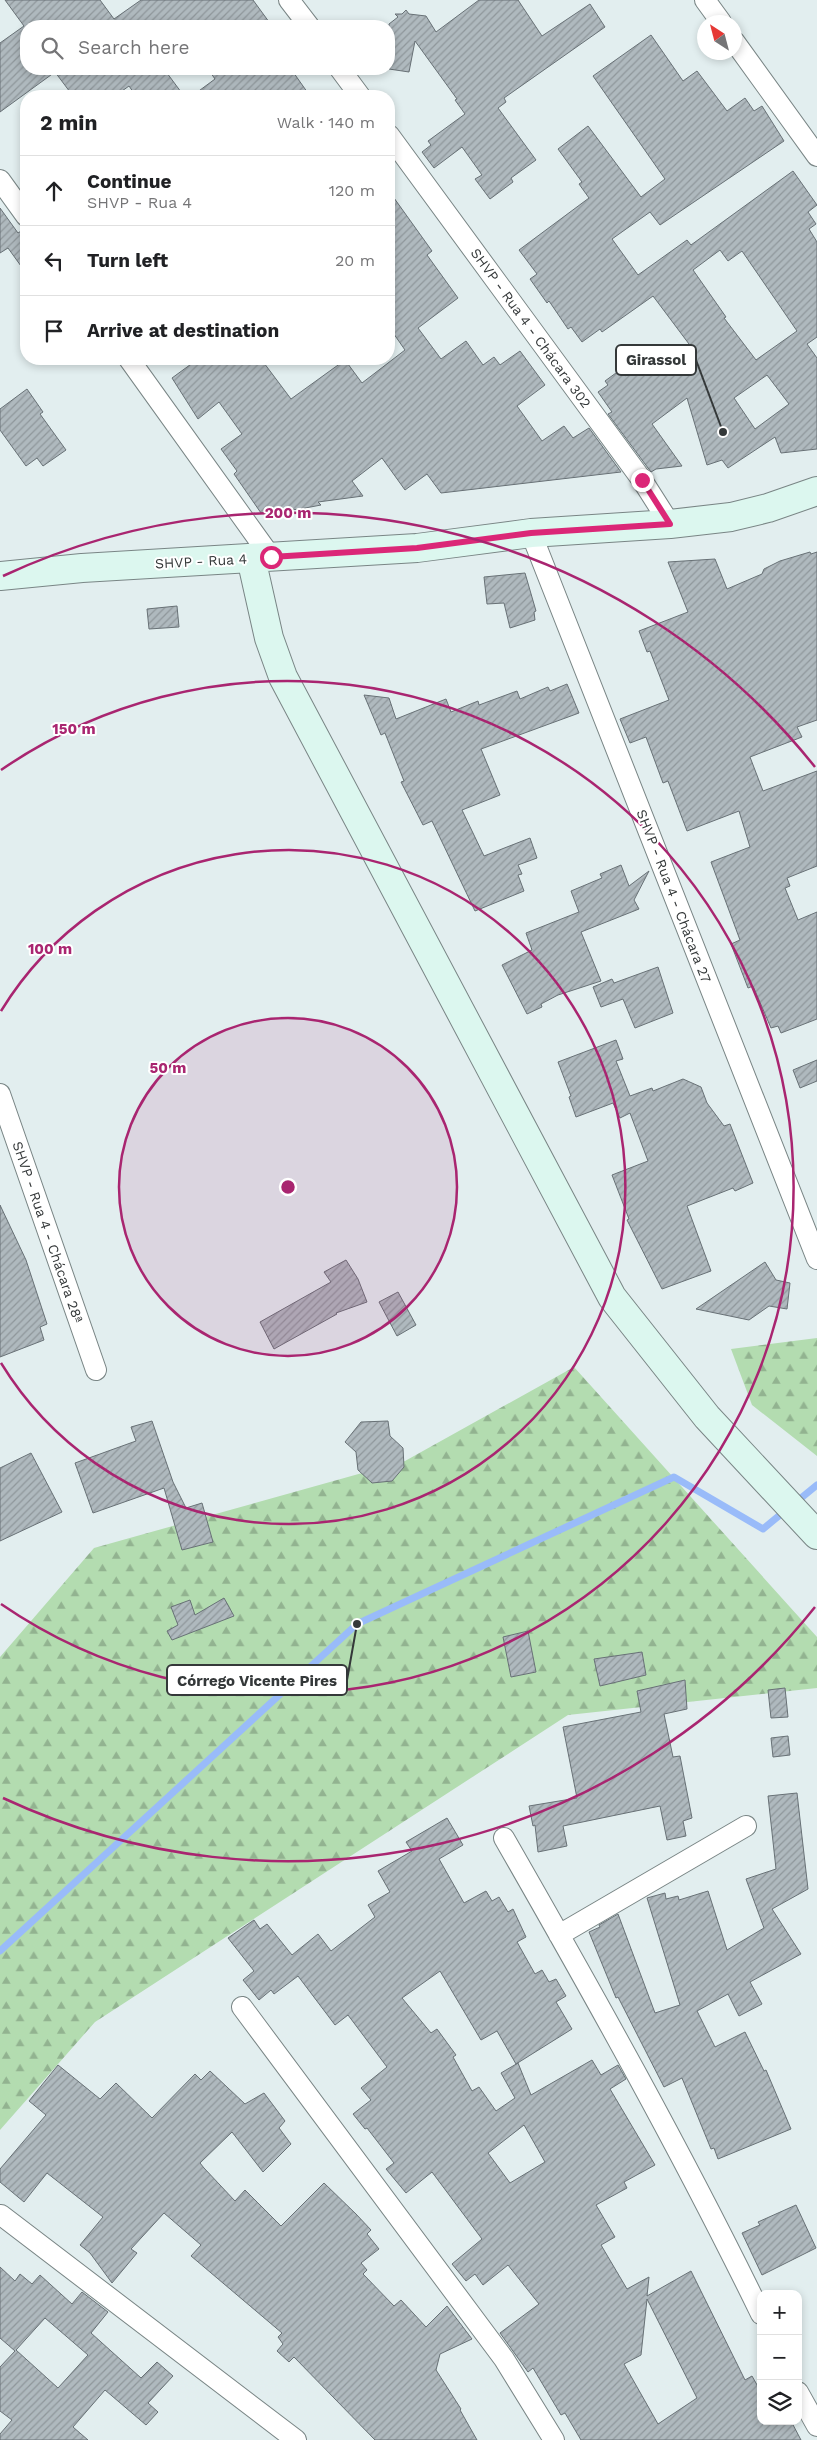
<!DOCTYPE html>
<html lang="en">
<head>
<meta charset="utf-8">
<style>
	body { margin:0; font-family:"Work Sans",sans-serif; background:#f2f2f2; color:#202124 }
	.controls { position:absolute; right:15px; bottom:15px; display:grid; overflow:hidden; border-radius:10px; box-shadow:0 2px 8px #0003 }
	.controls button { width:45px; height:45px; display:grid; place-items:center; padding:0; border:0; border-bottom:1px solid #e0e0e0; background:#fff; color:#202124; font:25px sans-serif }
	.compass { position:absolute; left:697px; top:15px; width:45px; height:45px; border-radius:50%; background:#fff; box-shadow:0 2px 8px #0003; rotate:324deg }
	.stop { position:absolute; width:15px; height:15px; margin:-11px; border:4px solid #db2777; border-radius:50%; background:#fff }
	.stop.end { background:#db2777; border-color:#fff; box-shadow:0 1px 5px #0008 }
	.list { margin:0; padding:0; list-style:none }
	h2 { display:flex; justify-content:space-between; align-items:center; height:65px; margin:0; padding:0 20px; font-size:21px }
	h2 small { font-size:16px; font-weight:400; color:#757577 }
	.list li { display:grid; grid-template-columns:32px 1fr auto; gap:15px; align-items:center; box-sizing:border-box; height:70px; padding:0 20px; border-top:1px solid #e0e0e0 }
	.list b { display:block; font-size:19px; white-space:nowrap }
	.list p { margin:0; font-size:16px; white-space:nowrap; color:#757577 }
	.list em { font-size:16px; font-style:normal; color:#757577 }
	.icon { flex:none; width:28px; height:28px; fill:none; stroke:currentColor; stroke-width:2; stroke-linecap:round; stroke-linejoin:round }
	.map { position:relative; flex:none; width:817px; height:2440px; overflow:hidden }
	.search { position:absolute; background:#fff; box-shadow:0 2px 8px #0003; left:20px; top:20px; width:375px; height:55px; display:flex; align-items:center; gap:12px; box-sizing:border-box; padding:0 18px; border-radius:20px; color:#757577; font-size:19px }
	.panel { position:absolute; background:#fff; box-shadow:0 2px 8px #0003; left:20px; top:90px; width:375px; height:275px; border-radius:20px }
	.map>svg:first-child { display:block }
	.forest { fill:url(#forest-firs) }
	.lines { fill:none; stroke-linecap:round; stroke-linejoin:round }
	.stream { stroke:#99bbf9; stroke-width:7 }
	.building { fill:url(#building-hatch); stroke:#687176; fill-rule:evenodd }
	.street-casing { stroke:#798585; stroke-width:22 }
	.secondary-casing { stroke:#798585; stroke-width:30 }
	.street { stroke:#fff; stroke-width:20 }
	.secondary { stroke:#dcf7ef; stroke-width:28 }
	.route { stroke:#db2777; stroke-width:6 }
	.ring { fill:none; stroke:#a92570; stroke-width:2.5 }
	.labels { text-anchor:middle; stroke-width:4; stroke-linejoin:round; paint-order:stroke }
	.street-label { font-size:14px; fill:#343839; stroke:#fff }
	.centre { fill:#a92570; stroke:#fff; stroke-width:2.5 }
	.ring-label { font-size:15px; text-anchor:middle; font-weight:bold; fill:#a92570; stroke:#fff; stroke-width:4; stroke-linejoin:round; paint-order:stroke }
	.leader { fill:none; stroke:#343839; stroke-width:2 }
	.callout-dot { fill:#343839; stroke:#fff; stroke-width:2 }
	.callout { fill:#fff; stroke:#343839; stroke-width:2 }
	.callout-label { font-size:15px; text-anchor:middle; font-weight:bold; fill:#343839 }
</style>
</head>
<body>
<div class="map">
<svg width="817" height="2440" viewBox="0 0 817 2440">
	<defs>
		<pattern id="forest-firs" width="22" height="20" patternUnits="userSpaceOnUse" patternTransform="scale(1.25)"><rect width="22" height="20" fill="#b3dcb0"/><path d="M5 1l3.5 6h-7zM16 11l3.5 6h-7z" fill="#92b390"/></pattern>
		<pattern id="building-hatch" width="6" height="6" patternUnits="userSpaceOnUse" patternTransform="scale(1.25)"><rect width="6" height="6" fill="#afb9be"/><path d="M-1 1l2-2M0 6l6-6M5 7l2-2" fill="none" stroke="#8f979b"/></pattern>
	</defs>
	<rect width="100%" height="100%" fill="#e2eeef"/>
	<path class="forest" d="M 817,1338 L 817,1456 L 752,1405 L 731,1349 Z
		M 574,1367 L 817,1637 L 817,1688 L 568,1715 L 95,2022 L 0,2130 L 0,1657 L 94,1548 L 405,1461 Z"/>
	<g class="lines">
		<path class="stream" d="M 795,1503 L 817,1485
			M 0,1951 L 357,1624 L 674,1477 L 763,1529 L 786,1510"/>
	</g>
	<path class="building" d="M 5,0 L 100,0 L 114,19 L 141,0 L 253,0 L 272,26 L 26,26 L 26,69 L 164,69 L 184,96 L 136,96 L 129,86 L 115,96 L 73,96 L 55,72 L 0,112 L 0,43 L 24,26 Z
		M 479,0 L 518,0 L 542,36 L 590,4 L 605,27 L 504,98 L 506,102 L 498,108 L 536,160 L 511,178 L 513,182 L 490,199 L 475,179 L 482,175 L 462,147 L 434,168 L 422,152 L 431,145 L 428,141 L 465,114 L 455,100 L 457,99 L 415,41 L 409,72 L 389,69 L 389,24 L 398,17 L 395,14 L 402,14 L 406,10 L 409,14 L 426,16 L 436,32 Z
		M 651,35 L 683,81 L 697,71 L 727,111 L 745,98 L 754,111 L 762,106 L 784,141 L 660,225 L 650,212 L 612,239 L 638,275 L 687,240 L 691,245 L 793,171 L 817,205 L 808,212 L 816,224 L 809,229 L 817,242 L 817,337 L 807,344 L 817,358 L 817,449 L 781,453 L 775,437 L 728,468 L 722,460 L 707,465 L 687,398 L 652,424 L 682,466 L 656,469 L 651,472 L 608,414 L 612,412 L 598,392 L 608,385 L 605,381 L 620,370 L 625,376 L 653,356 L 660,366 L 689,344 L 653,296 L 602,332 L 600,329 L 582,342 L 571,327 L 568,329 L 549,301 L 547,303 L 530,279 L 537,274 L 519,250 L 589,198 L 579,184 L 582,182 L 558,149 L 588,126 L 641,197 L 665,179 L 593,76 ZM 720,250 L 728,261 L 742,251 L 797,331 L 756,360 L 724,318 L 726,317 L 693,270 ZM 767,375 L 789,404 L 755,429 L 734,398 Z
		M 208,69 L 291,69 L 310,96 L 192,96 L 215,79 Z
		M 389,191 L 432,251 L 427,255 L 458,298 L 418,328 L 441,359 L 466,341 L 483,365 L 494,357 L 500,365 L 520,351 L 545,385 L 517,406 L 542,441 L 564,426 L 573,438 L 589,428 L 621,472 L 441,493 L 427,474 L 405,490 L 382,458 L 352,481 L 363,496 L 318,502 L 321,505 L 300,509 L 261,513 L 234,474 L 237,471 L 221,449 L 242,434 L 219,402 L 198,419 L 172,378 L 198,359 L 261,359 L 291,399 L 345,360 L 362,383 L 405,350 L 389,327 Z
		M 0,208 L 18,233 L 26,228 L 26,273 L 8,248 L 0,253 Z
		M 27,389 L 43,412 L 40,414 L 66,450 L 43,466 L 37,458 L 26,466 L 0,430 L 0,409 Z
		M 810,552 L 811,554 L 817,552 L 817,720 L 797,727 L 802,737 L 750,757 L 763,791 L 817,771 L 817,866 L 787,878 L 790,886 L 785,888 L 798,920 L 817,912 L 817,1019 L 781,1033 L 778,1026 L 771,1028 L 753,986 L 748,988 L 731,944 L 740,940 L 711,862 L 750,847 L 739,811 L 687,831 L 668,781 L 663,783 L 646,737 L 630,743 L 620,719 L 669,700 L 650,651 L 647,652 L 639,631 L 688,612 L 668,562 L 715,559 L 727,589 L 762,574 L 764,569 L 780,561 Z
		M 525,573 L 536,611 L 534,612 L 535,620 L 510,628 L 504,603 L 487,604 L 484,577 Z
		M 177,606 L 179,627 L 149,629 L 147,609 Z
		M 567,684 L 579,713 L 481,749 L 500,795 L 462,810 L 484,856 L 530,838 L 537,858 L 518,865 L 522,874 L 518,875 L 524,891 L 475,911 L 432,821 L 423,825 L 401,782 L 404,781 L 385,733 L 381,735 L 364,695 L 389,698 L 396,719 L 446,699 L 451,712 L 478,701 L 479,705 L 517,691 L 520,699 L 548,687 L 550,691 Z
		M 621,865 L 629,886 L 649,871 L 634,900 L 639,909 L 581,932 L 601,981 L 558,995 L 541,1004 L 542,1007 L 527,1014 L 502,965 L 532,950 L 526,933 L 579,912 L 571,891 L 602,878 L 600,874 Z
		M 658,967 L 673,1013 L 635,1028 L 623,999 L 601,1007 L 593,987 L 612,979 L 614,983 Z
		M 616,1040 L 623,1059 L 616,1061 L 630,1096 L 652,1088 L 653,1091 L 683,1079 L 701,1087 L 707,1103 L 724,1126 L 730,1124 L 753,1183 L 735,1191 L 733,1188 L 687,1206 L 711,1271 L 662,1289 L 627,1220 L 629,1219 L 612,1175 L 648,1161 L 630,1113 L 620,1118 L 613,1103 L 576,1117 L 569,1097 L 571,1096 L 558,1062 Z
		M 817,1060 L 817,1081 L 800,1088 L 793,1070 Z
		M 0,1205 L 26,1260 L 47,1324 L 40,1327 L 44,1340 L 0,1357 Z
		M 346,1260 L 358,1279 L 367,1302 L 336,1313 L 337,1314 L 274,1349 L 260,1322 L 331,1282 L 324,1272 Z
		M 765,1262 L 776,1280 L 790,1283 L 787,1309 L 769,1306 L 749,1320 L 696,1309 Z
		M 398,1292 L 416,1325 L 397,1336 L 379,1302 Z
		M 152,1421 L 173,1482 L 186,1508 L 202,1503 L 213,1542 L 182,1550 L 164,1488 L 93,1513 L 75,1463 L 136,1441 L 131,1427 Z
		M 388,1421 L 390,1436 L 403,1448 L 404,1467 L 392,1481 L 372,1483 L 358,1470 L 356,1452 L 345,1442 L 361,1422 Z
		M 31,1453 L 62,1512 L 0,1541 L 0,1468 Z
		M 224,1598 L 234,1616 L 172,1640 L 167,1631 L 178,1625 L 171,1607 L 190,1600 L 195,1615 Z
		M 528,1631 L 536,1672 L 511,1677 L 503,1637 Z
		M 642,1652 L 646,1675 L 600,1686 L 594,1659 Z
		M 685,1680 L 687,1709 L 664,1714 L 673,1757 L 680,1756 L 692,1818 L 683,1821 L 686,1836 L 667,1840 L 660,1806 L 563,1826 L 567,1846 L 538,1852 L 535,1825 L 533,1826 L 529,1806 L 577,1798 L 563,1727 L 641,1712 L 637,1691 Z
		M 785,1688 L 788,1717 L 771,1718 L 768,1690 Z
		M 788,1736 L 790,1755 L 773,1757 L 771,1738 Z
		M 797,1793 L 808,1889 L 772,1909 L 801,1954 L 750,1982 L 762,2004 L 739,2016 L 728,1994 L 697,2011 L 715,2047 L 745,2032 L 764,2071 L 766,2070 L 791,2129 L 718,2159 L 714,2148 L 711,2149 L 682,2078 L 664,2087 L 618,1997 L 616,1998 L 589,1932 L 600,1927 L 599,1925 L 618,1914 L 655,2013 L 680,2005 L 647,1898 L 665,1893 L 666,1899 L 678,1896 L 679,1900 L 708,1891 L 727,1950 L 764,1928 L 746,1879 L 776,1869 L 768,1796 Z
		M 447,1818 L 463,1845 L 439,1859 L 464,1903 L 486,1891 L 492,1901 L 499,1897 L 508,1912 L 513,1909 L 526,1937 L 517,1942 L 535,1974 L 542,1970 L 549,1982 L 556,1979 L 566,1996 L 556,2002 L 572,2029 L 516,2064 L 497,2031 L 481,2040 L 440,1971 L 402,1998 L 431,2033 L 437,2029 L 456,2055 L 453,2057 L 472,2091 L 479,2087 L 496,2111 L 515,2098 L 501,2073 L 518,2063 L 531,2095 L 592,2060 L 601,2075 L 618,2065 L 626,2079 L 610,2089 L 655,2165 L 624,2182 L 627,2188 L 596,2205 L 615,2237 L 601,2245 L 627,2289 L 649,2277 L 647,2296 L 691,2271 L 745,2380 L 752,2376 L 761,2392 L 761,2421 L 791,2421 L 801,2440 L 581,2440 L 565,2413 L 561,2415 L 533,2368 L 528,2372 L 500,2333 L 539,2304 L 508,2265 L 483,2285 L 475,2274 L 466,2281 L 452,2264 L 482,2239 L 432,2172 L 406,2193 L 386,2169 L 394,2163 L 367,2128 L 365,2129 L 353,2114 L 371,2100 L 361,2088 L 387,2067 L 348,2015 L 335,2025 L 298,1976 L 274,1994 L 271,1990 L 259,2000 L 243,1980 L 254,1971 L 228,1938 L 254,1920 L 260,1929 L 267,1924 L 292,1955 L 318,1934 L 331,1951 L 375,1917 L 368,1905 L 390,1892 L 378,1871 L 412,1851 L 406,1842 ZM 524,2125 L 545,2162 L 510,2183 L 488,2153 ZM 647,2299 L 697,2398 L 658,2424 L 624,2364 L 641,2355 Z
		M 58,2065 L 100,2099 L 116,2083 L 152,2118 L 195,2074 L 201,2080 L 210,2071 L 245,2104 L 264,2093 L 285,2121 L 279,2128 L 291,2144 L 263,2172 L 232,2132 L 200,2163 L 204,2168 L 235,2201 L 245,2190 L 281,2226 L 324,2183 L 356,2214 L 371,2230 L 367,2234 L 379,2249 L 361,2263 L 367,2270 L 363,2274 L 394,2306 L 401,2300 L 426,2327 L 447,2306 L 472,2339 L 440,2354 L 436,2370 L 461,2409 L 460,2410 L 477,2440 L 375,2440 L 294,2357 L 289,2362 L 277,2351 L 283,2344 L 278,2337 L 282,2333 L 191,2256 L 201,2245 L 164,2213 L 131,2249 L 137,2253 L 112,2283 L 90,2253 L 80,2245 L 103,2217 L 47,2173 L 24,2202 L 0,2182 L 0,2169 L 46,2115 L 29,2101 Z
		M 796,2205 L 816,2248 L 762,2275 L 742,2233 L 760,2225 L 758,2222 Z
		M 0,2267 L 15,2281 L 20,2274 L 32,2284 L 40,2275 L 72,2304 L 82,2292 L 108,2312 L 91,2333 L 141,2378 L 157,2362 L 173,2376 L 148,2403 L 158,2412 L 146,2425 L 105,2390 L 73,2427 L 88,2440 L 0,2440 L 0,2434 L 12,2420 L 0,2411 L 0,2367 L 15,2351 L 0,2338 ZM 45,2318 L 88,2355 L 58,2388 L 16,2350 Z"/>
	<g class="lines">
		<g class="street-casing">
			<path id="street" d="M 289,0 L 309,26
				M 705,0 L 721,22
				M 734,41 L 817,156
				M 340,69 L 360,96
				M 389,135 L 642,480 L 670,524
				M 0,180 L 26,216
				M 129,359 L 271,557
				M 531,533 L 817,1259
				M 0,1094 L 96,1370
				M 504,1838 C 594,1995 682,2152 761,2314
				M 559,1935 L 746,1826
				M 242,2007 L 504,2359 L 554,2440
				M 1,2215 L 296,2440
				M 798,2392 L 817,2426"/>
		</g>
		<g class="secondary-casing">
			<path id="secondary" d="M 251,558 L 269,638 L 283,677 L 612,1297 L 707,1417 L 817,1535
				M 0,576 L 82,568 L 417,548 L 531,533 L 670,524 L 731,517 L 768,508 L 817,491"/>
		</g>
		<use href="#street" class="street"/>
		<use href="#secondary" class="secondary"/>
	</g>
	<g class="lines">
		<path class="route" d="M 271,557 L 417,548 L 531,533 L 670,524 L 642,480"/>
	</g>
	<circle cx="288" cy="1187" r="169" fill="#a92570" fill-opacity=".12"/>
	<g class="ring">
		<circle cx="288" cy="1187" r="169"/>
		<path d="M1 1011A337 337 0 1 1 1 1363"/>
		<path d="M1 770A506 506 0 1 1 1 1604"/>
		<path d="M815 1607A674 674 0 0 1 3 1798M3 576A674 674 0 0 1 815 767"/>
	</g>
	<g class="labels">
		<g class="street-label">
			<text transform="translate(531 328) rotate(54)" y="5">SHVP - Rua 4 - Chácara 302</text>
			<text transform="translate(201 561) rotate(-3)" y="5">SHVP - Rua 4</text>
			<text transform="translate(674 896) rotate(69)" y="5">SHVP - Rua 4 - Chácara 27</text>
			<text transform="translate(48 1232) rotate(71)" y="5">SHVP - Rua 4 - Chácara 28ª</text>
		</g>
	</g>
	<circle cx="288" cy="1187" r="8" class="centre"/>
	<g class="ring-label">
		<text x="288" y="518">200 m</text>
		<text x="74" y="734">150 m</text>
		<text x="50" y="954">100 m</text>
		<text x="168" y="1073">50 m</text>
	</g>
	<path class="leader" d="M723 432L696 360M357 1624L347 1680"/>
	<g class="callout-dot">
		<circle cx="723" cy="432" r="5"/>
		<circle cx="357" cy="1624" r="5"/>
	</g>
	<g class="callout">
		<rect x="616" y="345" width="80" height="30" rx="5"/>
		<rect x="167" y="1665" width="180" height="30" rx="5"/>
	</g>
	<g class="callout-label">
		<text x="656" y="365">Girassol</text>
		<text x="257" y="1686">Córrego Vicente Pires</text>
	</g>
</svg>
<div class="controls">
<button>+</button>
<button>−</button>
<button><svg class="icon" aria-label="layers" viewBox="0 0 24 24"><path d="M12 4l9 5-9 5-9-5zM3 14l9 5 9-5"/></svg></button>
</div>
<svg class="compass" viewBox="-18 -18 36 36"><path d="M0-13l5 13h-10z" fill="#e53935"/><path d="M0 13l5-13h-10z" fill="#757577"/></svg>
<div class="stop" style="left:271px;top:557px"></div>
<div class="stop end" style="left:642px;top:480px"></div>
<div class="search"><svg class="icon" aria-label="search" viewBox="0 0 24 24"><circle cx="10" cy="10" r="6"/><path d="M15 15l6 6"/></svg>Search here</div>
<section class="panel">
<h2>2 min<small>Walk · 140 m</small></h2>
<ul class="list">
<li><svg class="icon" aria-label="ahead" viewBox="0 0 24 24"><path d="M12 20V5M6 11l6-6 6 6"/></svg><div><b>Continue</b><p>SHVP - Rua 4</p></div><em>120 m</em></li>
<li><svg class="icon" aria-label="left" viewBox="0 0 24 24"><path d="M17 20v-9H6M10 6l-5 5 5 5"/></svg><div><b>Turn left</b></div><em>20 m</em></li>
<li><svg class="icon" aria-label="arrive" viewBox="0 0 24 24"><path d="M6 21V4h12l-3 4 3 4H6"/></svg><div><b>Arrive at destination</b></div></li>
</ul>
</section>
</div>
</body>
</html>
